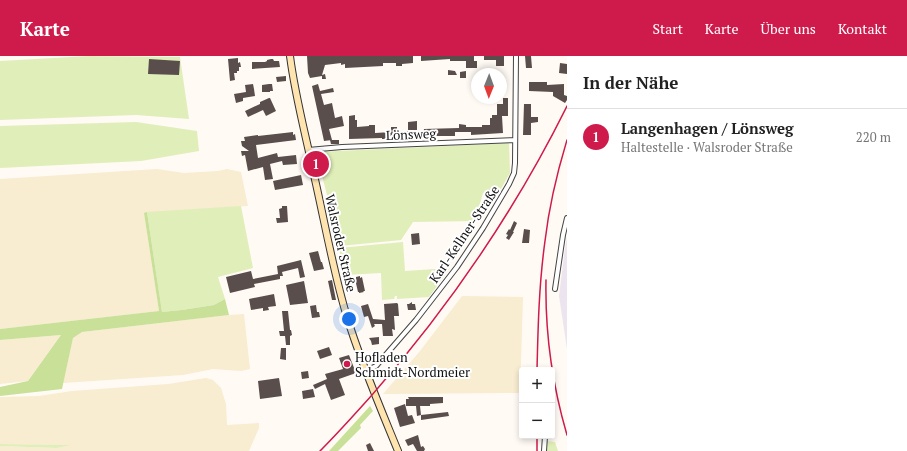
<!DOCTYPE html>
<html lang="de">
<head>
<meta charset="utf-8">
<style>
	body { margin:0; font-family:"PT Serif",serif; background:#f2f2f2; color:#222 }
	.controls { position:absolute; right:12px; bottom:12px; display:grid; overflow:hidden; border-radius:4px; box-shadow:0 2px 6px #0003 }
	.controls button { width:36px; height:36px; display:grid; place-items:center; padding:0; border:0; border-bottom:1px solid #e0e0e0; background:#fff; color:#222; font:20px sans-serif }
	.compass { position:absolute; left:471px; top:12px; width:36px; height:36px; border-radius:50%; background:#fff; box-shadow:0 2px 6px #0003; rotate:181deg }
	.you { position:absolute; left:349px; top:263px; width:14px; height:14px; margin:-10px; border:3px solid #fff; border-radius:50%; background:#1a73e8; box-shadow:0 0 0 6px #1a73e833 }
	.badge { display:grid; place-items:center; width:26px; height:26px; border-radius:50%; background:#ce1b4c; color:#fff; font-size:13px; font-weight:700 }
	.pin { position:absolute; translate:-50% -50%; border:2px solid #fff; box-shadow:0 1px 4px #0006 }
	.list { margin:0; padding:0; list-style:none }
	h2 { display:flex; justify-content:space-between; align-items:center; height:52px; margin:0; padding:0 16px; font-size:17px }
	h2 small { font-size:13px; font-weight:400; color:#767676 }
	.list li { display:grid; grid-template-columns:26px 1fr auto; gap:12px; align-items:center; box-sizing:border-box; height:56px; padding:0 16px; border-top:1px solid #e0e0e0 }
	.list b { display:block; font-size:15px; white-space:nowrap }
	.list p { margin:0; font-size:13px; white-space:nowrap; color:#767676 }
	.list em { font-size:13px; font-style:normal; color:#767676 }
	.map { position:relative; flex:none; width:567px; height:395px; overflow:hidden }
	header { display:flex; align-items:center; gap:24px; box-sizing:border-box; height:56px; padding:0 20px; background:#ce1b4c; color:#fff }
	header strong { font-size:19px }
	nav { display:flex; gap:22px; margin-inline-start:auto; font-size:14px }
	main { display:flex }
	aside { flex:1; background:#fff }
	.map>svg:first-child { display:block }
	.industrial { fill:#ece5ef }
	.farmland { fill:#f8ecd1 }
	.green { fill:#e0eeb9 }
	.forest { fill:#c8e097 }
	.building { fill:#5a4e4c }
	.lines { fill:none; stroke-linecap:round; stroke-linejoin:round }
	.street-casing { stroke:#444; stroke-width:6 }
	.secondary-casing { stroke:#333; stroke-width:8 }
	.street { stroke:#fff; stroke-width:4 }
	.secondary { stroke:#ffe4af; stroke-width:6 }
	.rail { stroke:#ce1b4c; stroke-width:1.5 }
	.poi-dot { fill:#ce1b4c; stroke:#fff; stroke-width:1.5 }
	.labels { text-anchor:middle; stroke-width:4; stroke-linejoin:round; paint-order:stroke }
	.street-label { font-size:13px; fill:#111; stroke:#fff }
	.poi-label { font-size:13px; fill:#111; stroke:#fff; text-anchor:start }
</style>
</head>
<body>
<header>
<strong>Karte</strong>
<nav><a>Start</a><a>Karte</a><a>Über uns</a><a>Kontakt</a></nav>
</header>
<main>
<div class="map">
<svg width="567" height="395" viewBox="0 0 567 395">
	<rect width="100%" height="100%" fill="#fffaf4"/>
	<path class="industrial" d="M 567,181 L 567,293 L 559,240 L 565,192 Z"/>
	<path class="farmland" d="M 157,113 L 184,117 L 218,115 L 227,113 L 241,116 L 248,150 L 144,157 L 159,255 L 0,273 L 0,123 Z
		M 462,240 L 523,241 L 520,337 L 383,338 L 420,295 Z
		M 244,258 L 250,313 L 241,315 L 213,313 L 183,319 L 63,327 L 73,282 L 82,276 L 229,259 Z
		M 61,279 L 28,325 L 0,328 L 0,284 Z
		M 206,322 L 213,324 L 221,332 L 226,348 L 227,369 L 259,367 L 259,372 L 249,395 L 0,395 L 0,390 L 57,392 L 68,389 L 0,388 L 0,341 L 39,340 L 72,335 L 168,328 Z"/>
	<path class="green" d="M 89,0 L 180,1 L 189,63 L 136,59 L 0,64 L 0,5 Z
		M 136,66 L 197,75 L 199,95 L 141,105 L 0,112 L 0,70 Z
		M 509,87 L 510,117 L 498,138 L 483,137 L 475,165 L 413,166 L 401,184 L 340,190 L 316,96 Z
		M 241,150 L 253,212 L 218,221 L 225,243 L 214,249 L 182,254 L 162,256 L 147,156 Z
		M 403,186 L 405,215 L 450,212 L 429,241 L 397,243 L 397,240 L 395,240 L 394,243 L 382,244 L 381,217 L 345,219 L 339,192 Z
		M 546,385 L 555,386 L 558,395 L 545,395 Z
		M 0,388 L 70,389 L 57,392 L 0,390 Z"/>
	<path class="forest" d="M 147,156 L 162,256 L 182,254 L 214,249 L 225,243 L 229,259 L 82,276 L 73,282 L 62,333 L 0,340 L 0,331 L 28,325 L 61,279 L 0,284 L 0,273 L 159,255 L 144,157 Z
		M 370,350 L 373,355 L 360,369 L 361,372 L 338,395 L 329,395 Z"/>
	<path class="building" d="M 307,0 L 413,0 L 413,7 L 402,8 L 402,10 L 396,10 L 396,7 L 383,7 L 383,10 L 345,12 L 345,8 L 341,9 L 341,7 L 325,9 L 322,19 L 325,18 L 326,23 L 322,23 L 322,20 L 310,22 L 308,17 Z
		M 421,0 L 450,0 L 450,3 L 421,5 Z
		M 450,0 L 474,0 L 474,5 L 477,5 L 477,12 L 466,12 L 466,5 L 450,5 Z
		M 484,0 L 504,0 L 504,10 L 496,10 L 496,4 L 484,4 Z
		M 525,0 L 531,0 L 532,12 L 526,12 Z
		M 238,2 L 238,7 L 240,6 L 241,11 L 239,11 L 239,15 L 237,15 L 237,17 L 234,17 L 235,24 L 230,25 L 228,3 Z
		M 149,3 L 180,5 L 179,19 L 148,18 Z
		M 271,3 L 273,3 L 274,5 L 279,5 L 280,11 L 252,13 L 252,6 L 265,6 L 267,5 L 267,4 Z
		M 560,7 L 567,8 L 567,18 L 559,17 Z
		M 448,14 L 455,15 L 457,19 L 448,19 Z
		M 466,15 L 466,22 L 460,22 L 460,16 Z
		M 286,20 L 286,25 L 277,26 L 276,21 Z
		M 529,26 L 547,26 L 547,29 L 564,28 L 564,39 L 567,40 L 567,44 L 565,47 L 553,40 L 553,36 L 529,35 Z
		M 253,28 L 254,33 L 255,40 L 243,42 L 243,45 L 236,47 L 234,38 L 246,36 L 245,29 Z
		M 269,28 L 272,28 L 273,35 L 270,35 L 270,36 L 262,36 L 262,29 Z
		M 318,28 L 320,35 L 333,32 L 334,36 L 321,38 L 324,49 L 332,47 L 335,62 L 342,60 L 344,70 L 329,73 L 332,84 L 324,85 L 312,30 Z
		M 269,42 L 270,42 L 276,55 L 266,60 L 263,54 L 248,61 L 245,55 L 260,48 L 260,46 Z
		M 503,42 L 508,42 L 508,60 L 502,60 L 503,77 L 471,79 L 471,76 L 455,76 L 455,80 L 423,80 L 424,73 L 459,72 L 459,68 L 466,69 L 466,71 L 482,71 L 482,69 L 490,69 L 490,62 L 492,62 L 492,59 L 497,59 L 497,48 L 503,48 Z
		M 524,48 L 531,48 L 531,61 L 538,61 L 538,66 L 531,67 L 531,79 L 523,79 Z
		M 355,59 L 355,64 L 357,64 L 357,71 L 369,70 L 369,69 L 375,69 L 375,77 L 391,76 L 391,71 L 397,71 L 397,75 L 408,75 L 408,82 L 389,82 L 389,83 L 382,83 L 382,82 L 349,83 L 349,60 Z
		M 417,65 L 417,74 L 408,74 L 408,66 Z
		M 293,76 L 293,79 L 295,78 L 296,84 L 256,89 L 258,102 L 277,97 L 278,101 L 296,99 L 297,108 L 283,109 L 282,105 L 270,108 L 273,123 L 265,124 L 263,111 L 248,115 L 245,99 L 242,100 L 241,95 L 249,95 L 242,90 L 241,85 L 245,85 L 244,81 L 258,79 L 258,80 Z
		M 330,84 L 339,84 L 339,88 L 331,88 Z
		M 301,119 L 303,129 L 275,134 L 273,125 Z
		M 282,150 L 287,150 L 288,166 L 277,167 L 276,162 L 280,162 L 279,153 L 282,152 Z
		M 514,165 L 517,167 L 513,176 L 514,176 L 509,184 L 506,182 L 508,179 L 506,178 L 509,173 L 510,174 Z
		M 524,173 L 530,174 L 529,187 L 522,187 Z
		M 419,177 L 420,188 L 412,189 L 411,178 Z
		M 318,195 L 321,206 L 322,206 L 324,213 L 314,215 L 309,197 Z
		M 301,204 L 305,221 L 300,222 L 298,212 L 282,216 L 283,220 L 280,220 L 280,223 L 254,228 L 255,231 L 230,237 L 226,221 L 251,215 L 253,223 L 278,218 L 277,210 Z
		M 360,220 L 360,222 L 362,221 L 365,235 L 363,235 L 364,236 L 359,237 L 359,236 L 358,236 L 355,223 L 356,223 L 356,221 Z
		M 332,224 L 336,244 L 332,244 L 328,225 Z
		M 304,225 L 308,247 L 290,249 L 286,229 Z
		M 274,238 L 276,250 L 268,251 L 269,254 L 263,255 L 263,252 L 251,254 L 249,243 Z
		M 412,246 L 412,248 L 415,248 L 416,254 L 408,254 L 407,248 L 409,248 Z
		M 397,247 L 398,248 L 399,260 L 394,260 L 395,274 L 392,273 L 393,280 L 383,280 L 382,268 L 374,268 L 375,270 L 372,272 L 368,260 L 364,261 L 361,250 L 368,248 L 373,263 L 385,264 L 384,248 Z
		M 316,249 L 317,256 L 319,256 L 320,261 L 312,262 L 310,250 Z
		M 282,255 L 288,255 L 290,274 L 291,274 L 292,279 L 290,280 L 290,289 L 286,289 L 285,280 L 280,280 L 279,275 L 284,275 Z
		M 379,281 L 379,288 L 372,289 L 371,285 L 369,282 Z
		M 329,291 L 332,299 L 320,303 L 317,295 Z
		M 281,292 L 286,292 L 286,304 L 280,303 Z
		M 349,299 L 356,317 L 339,323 L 345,339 L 331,344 L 325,328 L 315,333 L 313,329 L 327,323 L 325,318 L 343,313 L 339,302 Z
		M 308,315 L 309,322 L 302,323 L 301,316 Z
		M 279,322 L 282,340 L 260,343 L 258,325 Z
		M 313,333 L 315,341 L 303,343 L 302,335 Z
		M 408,341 L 443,341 L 443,347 L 430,348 L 430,350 L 420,350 L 421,359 L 448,356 L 449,360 L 421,364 L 421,359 L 417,360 L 416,350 L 406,350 L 406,343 L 409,343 Z
		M 405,348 L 408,360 L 412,359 L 415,367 L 400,371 L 394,352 Z
		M 418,379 L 421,391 L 423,390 L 425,393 L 424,395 L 417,395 L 413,388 L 408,390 L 405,384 Z
		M 370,387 L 374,395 L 368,395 L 366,389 Z"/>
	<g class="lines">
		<g class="street-casing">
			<path id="street" d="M 308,94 L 342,91 L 515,84
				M 555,233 L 563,179 L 567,162
				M 366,315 L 376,310 L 416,264 L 457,211 L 483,172 L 509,128 L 514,117 L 515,107 L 516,0
				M 544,395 L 545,380"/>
		</g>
		<g class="secondary-casing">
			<path id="secondary" d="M 290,0 C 295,40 306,80 314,119 C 325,167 333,215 347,261 C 361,307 380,351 398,395"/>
		</g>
		<use href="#street" class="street"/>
		<use href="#secondary" class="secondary"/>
		<path class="rail" d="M 546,224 C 545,276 552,328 567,379
			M 537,314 C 538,271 539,228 545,185 C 549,151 557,117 567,84
			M 320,395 C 338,377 355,358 372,339 C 449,251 515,155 567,50
			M 537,395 L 537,380"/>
	</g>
	<circle class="poi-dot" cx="347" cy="308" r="4"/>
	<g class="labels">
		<g class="street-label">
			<text transform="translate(411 78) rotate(-2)" y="5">Lönsweg</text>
			<text transform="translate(464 178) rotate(-56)" y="5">Karl-Kellner-Straße</text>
			<text transform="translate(341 187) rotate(77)" y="5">Walsroder Straße</text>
		</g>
		<g class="poi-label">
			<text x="355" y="306">Hofladen<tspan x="355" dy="15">Schmidt-Nordmeier</tspan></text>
		</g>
	</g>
</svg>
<div class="controls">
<button>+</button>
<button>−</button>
</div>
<svg class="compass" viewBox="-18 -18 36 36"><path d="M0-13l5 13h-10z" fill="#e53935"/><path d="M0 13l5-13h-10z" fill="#767676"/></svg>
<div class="you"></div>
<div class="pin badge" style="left:316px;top:108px">1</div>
</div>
<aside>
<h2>In der Nähe<small></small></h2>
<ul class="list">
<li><span class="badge">1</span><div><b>Langenhagen / Lönsweg</b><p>Haltestelle · Walsroder Straße</p></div><em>220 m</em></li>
</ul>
</aside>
</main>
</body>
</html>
